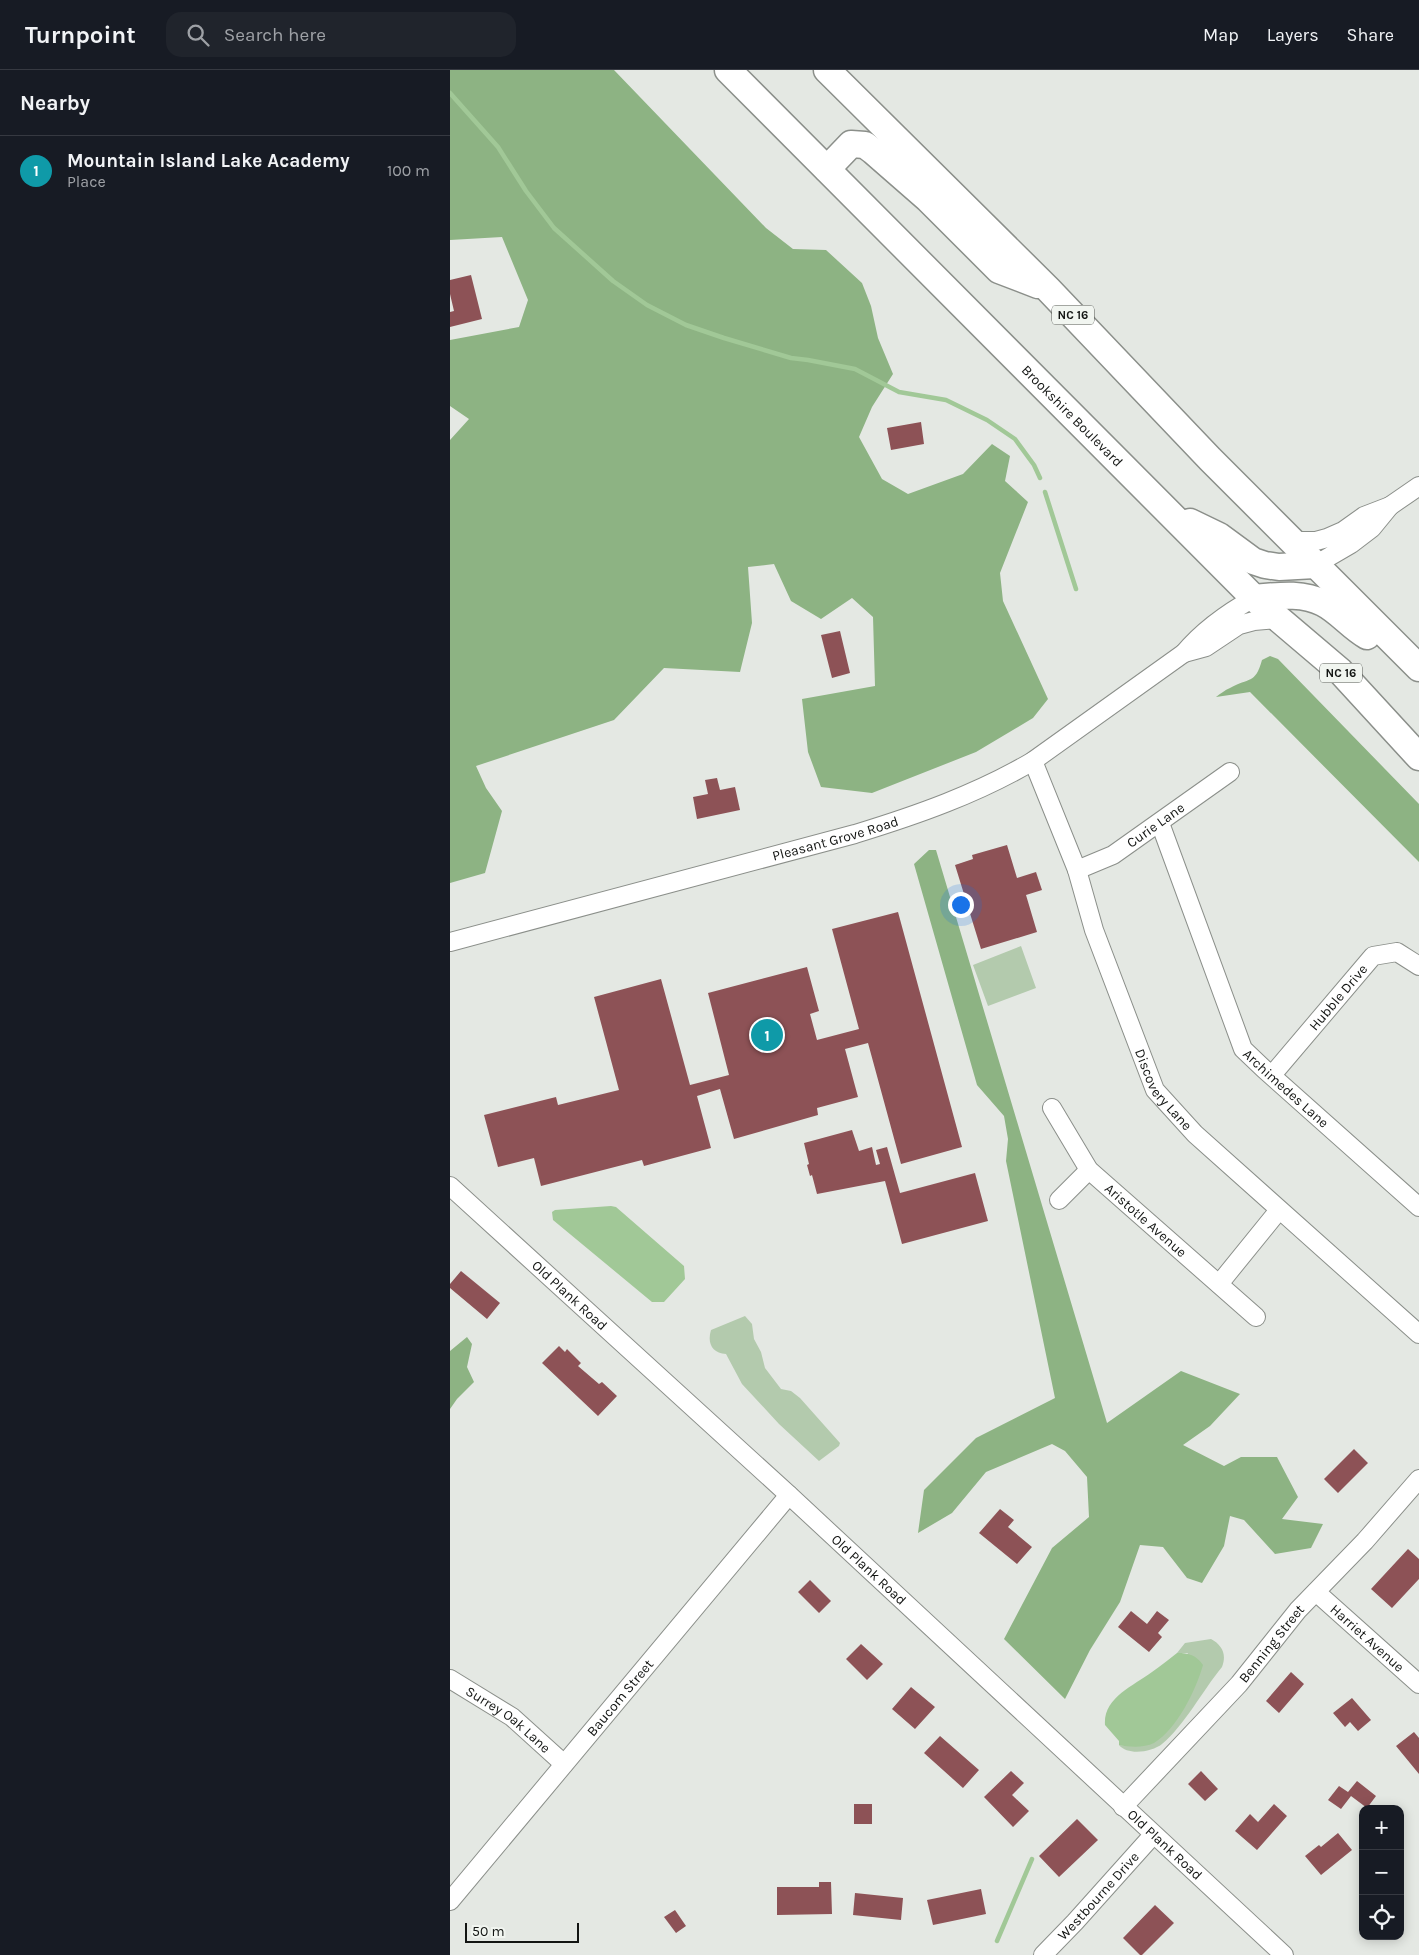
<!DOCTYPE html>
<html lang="en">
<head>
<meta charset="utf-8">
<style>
	body { margin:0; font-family:Karla,sans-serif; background:#20242c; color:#f1f3f6 }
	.controls { position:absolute; right:15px; bottom:15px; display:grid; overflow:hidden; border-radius:10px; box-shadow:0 2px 12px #0003 }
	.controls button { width:45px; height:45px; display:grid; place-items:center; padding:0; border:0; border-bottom:1px solid #363941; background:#171b24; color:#f1f3f6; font:25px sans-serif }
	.scale { position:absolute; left:15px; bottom:12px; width:114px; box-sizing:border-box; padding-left:5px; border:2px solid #131513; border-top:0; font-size:14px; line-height:18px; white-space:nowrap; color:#131513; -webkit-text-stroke:4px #f1f5f0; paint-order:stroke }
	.you { position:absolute; left:510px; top:834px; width:18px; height:18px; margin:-12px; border:4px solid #fff; border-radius:50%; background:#1a73e8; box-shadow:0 0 0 8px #1a73e833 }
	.badge { display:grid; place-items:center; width:32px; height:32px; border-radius:50%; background:#d898a5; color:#fff; font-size:16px; font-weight:700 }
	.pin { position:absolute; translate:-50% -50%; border:2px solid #fff; box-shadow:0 1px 5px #0006 }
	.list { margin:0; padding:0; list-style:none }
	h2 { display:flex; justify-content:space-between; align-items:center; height:65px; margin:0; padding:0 20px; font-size:21px }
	h2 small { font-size:16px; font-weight:400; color:#9ea1a6 }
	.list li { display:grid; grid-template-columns:32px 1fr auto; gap:15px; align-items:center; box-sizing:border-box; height:70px; padding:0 20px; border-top:1px solid #363941 }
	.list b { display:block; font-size:19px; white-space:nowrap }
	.list p { margin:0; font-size:16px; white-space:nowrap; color:#9ea1a6 }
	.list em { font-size:16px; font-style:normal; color:#9ea1a6 }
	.icon { flex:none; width:28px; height:28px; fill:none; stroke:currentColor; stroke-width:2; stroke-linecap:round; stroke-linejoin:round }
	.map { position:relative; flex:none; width:969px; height:1885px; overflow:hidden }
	header { display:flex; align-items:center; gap:30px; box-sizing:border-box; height:70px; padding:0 25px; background:#171b24; border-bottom:1px solid #363941 }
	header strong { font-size:24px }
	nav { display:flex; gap:28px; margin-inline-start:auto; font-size:18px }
	.search { width:350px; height:45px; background:#20242c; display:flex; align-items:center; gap:12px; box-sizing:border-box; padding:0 18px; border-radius:15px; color:#9ea1a6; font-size:19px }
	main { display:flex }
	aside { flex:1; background:#171b24 }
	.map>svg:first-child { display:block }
	.green { fill:#b3caad }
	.forest { fill:#8db383 }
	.water { fill:#a1c897 }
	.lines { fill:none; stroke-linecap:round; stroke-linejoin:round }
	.stream { stroke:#a1c897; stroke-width:4.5 }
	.building { fill:#8d5256 }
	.minor-casing { stroke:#8b8f8a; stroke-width:20 }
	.highway-casing { stroke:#8b8f8a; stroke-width:29 }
	.minor { stroke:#fff; stroke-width:18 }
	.highway { stroke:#fff; stroke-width:26 }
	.labels { text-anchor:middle; stroke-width:5; stroke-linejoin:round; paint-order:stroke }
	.shield { fill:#f1f5f0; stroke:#565855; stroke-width:1 }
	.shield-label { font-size:12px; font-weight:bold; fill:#131513 }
	.street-label { font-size:14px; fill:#131513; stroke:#f1f5f0 }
</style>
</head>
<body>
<header>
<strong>Turnpoint</strong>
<div class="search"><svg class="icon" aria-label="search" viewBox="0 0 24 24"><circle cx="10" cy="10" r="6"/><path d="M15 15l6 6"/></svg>Search here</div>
<nav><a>Map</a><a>Layers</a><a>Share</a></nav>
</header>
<main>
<aside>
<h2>Nearby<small></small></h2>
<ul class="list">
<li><span class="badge" style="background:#0f9aa8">1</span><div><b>Mountain Island Lake Academy</b><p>Place</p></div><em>100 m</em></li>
</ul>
</aside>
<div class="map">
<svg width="969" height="1885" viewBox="0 0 969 1885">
	<rect width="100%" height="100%" fill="#e4e8e3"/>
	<path class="green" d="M 571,876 L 586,918 L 538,936 L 523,895 Z
		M 295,1246 L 302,1254 L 304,1269 L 311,1282 L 315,1298 L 331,1319 L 341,1321 L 350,1328 L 390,1373 L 389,1376 L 369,1391 L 329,1354 L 292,1314 L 276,1284 C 262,1283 257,1273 261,1260 Z
		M 761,1569 C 772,1575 777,1584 772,1597 C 753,1620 734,1656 712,1674 C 702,1682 678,1686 669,1675 L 678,1676 L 738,1583 L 727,1583 L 735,1573 Z"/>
	<path class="forest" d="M 0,0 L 164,0 L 316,158 L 343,179 L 376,180 L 412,213 L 421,236 L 428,268 L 443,304 L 422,337 L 409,367 L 432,409 L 458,424 L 513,404 L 542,374 L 560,386 L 555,411 L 578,432 L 550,503 L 553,531 L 598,629 L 583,648 L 526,682 L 422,723 L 371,717 L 358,682 L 352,629 L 425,616 L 423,547 L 402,528 L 371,549 L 341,531 L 324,494 L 298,497 L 302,553 L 290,602 L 214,598 L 164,650 L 26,696 L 36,718 L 52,741 L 35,803 L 0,813 L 0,370 L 19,349 L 0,336 L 0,270 L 69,257 L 78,230 L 52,167 L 0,170 Z
		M 820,586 L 828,589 L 969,734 L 969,792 L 800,622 L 766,627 C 770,624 775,620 780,618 C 799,607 805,615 812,590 Z
		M 479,780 L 486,780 L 657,1353 L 731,1301 L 790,1324 L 760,1356 L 733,1375 L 774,1396 L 791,1387 L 827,1387 L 848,1427 L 832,1449 L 873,1454 L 861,1478 L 825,1484 L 794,1450 L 780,1446 L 774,1476 L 752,1513 L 737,1508 L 713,1477 L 690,1475 L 670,1532 L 640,1580 L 615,1629 L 554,1569 L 602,1478 L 639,1447 L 637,1407 L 615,1381 L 602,1374 L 536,1402 L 502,1443 L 468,1463 L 474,1420 L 526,1368 L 605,1328 L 556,1091 L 558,1069 L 554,1046 L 527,1015 L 464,794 Z
		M 17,1267 L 22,1274 L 17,1297 L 24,1312 L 7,1329 L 0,1339 L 0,1281 Z"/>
	<path class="water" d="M 161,1136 L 166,1137 L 234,1196 L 235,1209 L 214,1232 L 202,1232 L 103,1150 L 102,1142 L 105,1140 Z
		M 727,1583 C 739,1583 746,1585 753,1595 C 746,1620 727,1659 704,1673 C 694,1678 679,1677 669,1675 L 669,1671 L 655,1655 C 653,1628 683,1616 702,1602 C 711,1596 719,1589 727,1583 Z"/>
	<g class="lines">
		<path class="stream" d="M 0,23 L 48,77 L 76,121 L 104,158 L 163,211 L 197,235 L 236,255 L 274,268 L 341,288 L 358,290 L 405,299 L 449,322 L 496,330 L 537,350 L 565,369 L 584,395 L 590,408
			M 595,422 L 626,519
			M 547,1871 L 582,1789"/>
	</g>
	<path class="building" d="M 21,205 L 32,249 L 0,257 L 0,242 L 4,241 L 0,224 L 0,210 Z
		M 471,352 L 474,374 L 441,380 L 437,358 Z
		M 390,561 L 400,603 L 382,608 L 371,565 Z
		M 267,708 L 270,720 L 285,717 L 290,740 L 247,749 L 243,727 L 258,724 L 255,710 Z
		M 557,775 L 567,808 L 586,802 L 592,820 L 576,825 L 587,862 L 531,879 L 505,795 L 523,789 L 522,785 Z
		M 448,842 L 512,1077 L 451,1094 L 418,973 L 395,979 L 408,1027 L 367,1038 L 368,1045 L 284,1069 L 270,1019 L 247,1026 L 261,1078 L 194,1096 L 192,1090 L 91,1116 L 84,1088 L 48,1097 L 34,1045 L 106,1027 L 108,1035 L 169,1020 L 144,927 L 211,909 L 240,1015 L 279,1005 L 258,923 L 357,897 L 369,941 L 360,944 L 367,970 L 409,959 L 382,859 Z
		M 402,1060 L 409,1081 L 422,1077 L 426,1095 L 430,1094 L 426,1080 L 437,1077 L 450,1123 L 525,1103 L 538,1151 L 452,1174 L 435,1111 L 367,1124 L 362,1105 L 360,1106 L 357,1095 L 359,1094 L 354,1073 Z
		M 11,1201 L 50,1233 L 37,1249 L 0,1218 L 0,1214 Z
		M 109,1276 L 115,1282 L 117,1279 L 131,1293 L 128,1296 L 149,1314 L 152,1312 L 167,1326 L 148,1346 L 92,1293 Z
		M 904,1379 L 918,1393 L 888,1423 L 874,1409 Z
		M 550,1439 L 564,1450 L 558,1457 L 582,1477 L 567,1494 L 529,1463 Z
		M 958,1479 L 969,1489 L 969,1509 L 942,1538 L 921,1519 Z
		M 360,1510 L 381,1531 L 369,1543 L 348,1522 Z
		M 681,1541 L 697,1554 L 707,1541 L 719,1550 L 708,1563 L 712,1567 L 699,1582 L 668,1557 Z
		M 411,1574 L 433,1594 L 417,1610 L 396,1589 Z
		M 841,1602 L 854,1614 L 829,1643 L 816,1631 Z
		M 461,1617 L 485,1637 L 465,1659 L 442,1639 Z
		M 902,1628 L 921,1650 L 908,1661 L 900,1652 L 895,1657 L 883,1643 Z
		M 964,1662 L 969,1668 L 969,1704 L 946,1676 Z
		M 490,1666 L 529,1700 L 513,1718 L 474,1683 Z
		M 561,1701 L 574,1713 L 562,1725 L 579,1741 L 563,1757 L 534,1727 Z
		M 751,1701 L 768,1719 L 755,1731 L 738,1714 Z
		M 907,1711 L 926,1726 L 917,1738 L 901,1726 L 891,1739 L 878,1730 L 889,1716 L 898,1722 Z
		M 404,1734 L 422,1734 L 422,1754 L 404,1754 Z
		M 824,1734 L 837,1746 L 807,1780 L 785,1761 L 800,1744 L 808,1752 Z
		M 627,1749 L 648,1770 L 609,1807 L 589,1786 Z
		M 888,1763 L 902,1780 L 871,1805 L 855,1786 L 869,1775 L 871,1777 Z
		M 369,1812 L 381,1812 L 382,1844 L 327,1845 L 327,1817 L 369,1817 Z
		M 531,1819 L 536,1844 L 483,1855 L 477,1830 Z
		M 405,1823 L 453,1828 L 451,1850 L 403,1845 Z
		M 705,1835 L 724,1853 L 692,1885 L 690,1885 L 673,1868 Z
		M 225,1840 L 236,1856 L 226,1863 L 214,1847 Z"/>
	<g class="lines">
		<g class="minor-casing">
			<g id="minor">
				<path d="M 940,436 L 969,416"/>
				<path d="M 841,471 L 866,471 L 877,468 L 893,461 L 914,446 L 940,436 L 922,458 L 901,474 L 865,495"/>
				<path d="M 804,528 C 777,543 754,559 734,583 L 756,577 L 789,555 L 804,551 L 829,549"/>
				<path id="s1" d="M 583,691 L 627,800 L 644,860 L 705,1020 L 745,1064 L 969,1264"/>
				<path id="s2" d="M 710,753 L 793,979 L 814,999 L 969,1137"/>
				<path id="s3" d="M 627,800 L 663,785 L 780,702"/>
				<path id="s4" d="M 0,872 L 405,764 C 467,745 527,724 583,691 L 734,583"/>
				<path id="s5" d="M 822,1005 L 923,886 L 947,882 L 969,896"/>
				<path id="s6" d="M 602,1038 L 639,1100 L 806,1247"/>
				<path id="s7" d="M 0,1116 L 339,1425 L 834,1885"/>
				<path d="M 609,1130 L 639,1100"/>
				<path d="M 769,1214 L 829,1140"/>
				<path id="s8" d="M 866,1522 L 969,1614"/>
				<path id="s9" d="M 0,1609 L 62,1647 L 114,1694"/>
				<path id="s10" d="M 673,1737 L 789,1614 L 848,1540 L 915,1471 L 969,1409"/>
				<path id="s11" d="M 0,1831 L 339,1425"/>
				<path id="s12" d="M 593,1885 L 625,1852 L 703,1765"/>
			</g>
		</g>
		<g class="highway-casing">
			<g id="highway">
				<path id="s13" d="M 278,0 L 804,528 L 890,601 L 969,687"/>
				<path d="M 377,0 L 598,219 L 760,389 L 969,598"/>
				<path d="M 377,99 L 401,74 L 415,75 L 423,81 L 478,129 L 549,200 L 588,215"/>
				<path d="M 740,452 L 769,466 L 803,491 L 815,495 L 829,497 L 865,495"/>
				<path d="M 804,528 C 827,526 852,522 873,533 C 889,541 901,557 917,566"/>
			</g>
		</g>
		<use href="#minor" class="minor"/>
		<use href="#highway" class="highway"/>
	</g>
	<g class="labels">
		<g class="shield">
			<rect x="602" y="235.5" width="42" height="19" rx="4"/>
			<rect x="870" y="593.5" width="42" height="19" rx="4"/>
		</g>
		<g class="shield-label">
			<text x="623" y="249">NC 16</text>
			<text x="891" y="607">NC 16</text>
		</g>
		<g class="street-label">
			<text dy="5" stroke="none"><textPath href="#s13" startOffset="488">Brookshire Boulevard</textPath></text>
			<text dy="5" stroke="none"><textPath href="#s3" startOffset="91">Curie Lane</textPath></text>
			<text dy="5" stroke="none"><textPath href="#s4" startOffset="399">Pleasant Grove Road</textPath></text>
			<text dy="5" stroke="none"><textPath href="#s5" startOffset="102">Hubble Drive</textPath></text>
			<text dy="5" stroke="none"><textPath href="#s2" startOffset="299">Archimedes Lane</textPath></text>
			<text dy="5" stroke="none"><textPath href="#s1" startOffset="355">Discovery Lane</textPath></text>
			<text dy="5" stroke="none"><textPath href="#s6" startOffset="148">Aristotle Avenue</textPath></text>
			<text dy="5" stroke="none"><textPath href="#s7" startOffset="162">Old Plank Road</textPath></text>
			<text dy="5" stroke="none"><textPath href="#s7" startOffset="568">Old Plank Road</textPath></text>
			<text dy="5" stroke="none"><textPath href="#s8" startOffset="69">Harriet Avenue</textPath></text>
			<text dy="5" stroke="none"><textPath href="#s10" startOffset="221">Benning Street</textPath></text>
			<text dy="5" stroke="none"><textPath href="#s11" startOffset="265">Baucom Street</textPath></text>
			<text dy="5" stroke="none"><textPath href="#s9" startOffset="71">Surrey Oak Lane</textPath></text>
			<text dy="5" stroke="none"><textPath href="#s7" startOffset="972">Old Plank Road</textPath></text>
			<text dy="5" stroke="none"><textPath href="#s12" startOffset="81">Westbourne Drive</textPath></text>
		</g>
	</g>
</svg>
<div class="controls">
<button>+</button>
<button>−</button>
<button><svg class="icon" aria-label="locate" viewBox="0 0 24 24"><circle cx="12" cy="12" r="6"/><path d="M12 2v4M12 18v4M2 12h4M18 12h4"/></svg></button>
</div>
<div class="scale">50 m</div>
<div class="you"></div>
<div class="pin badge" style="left:317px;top:965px;background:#0f9aa8">1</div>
</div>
</main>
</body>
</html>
